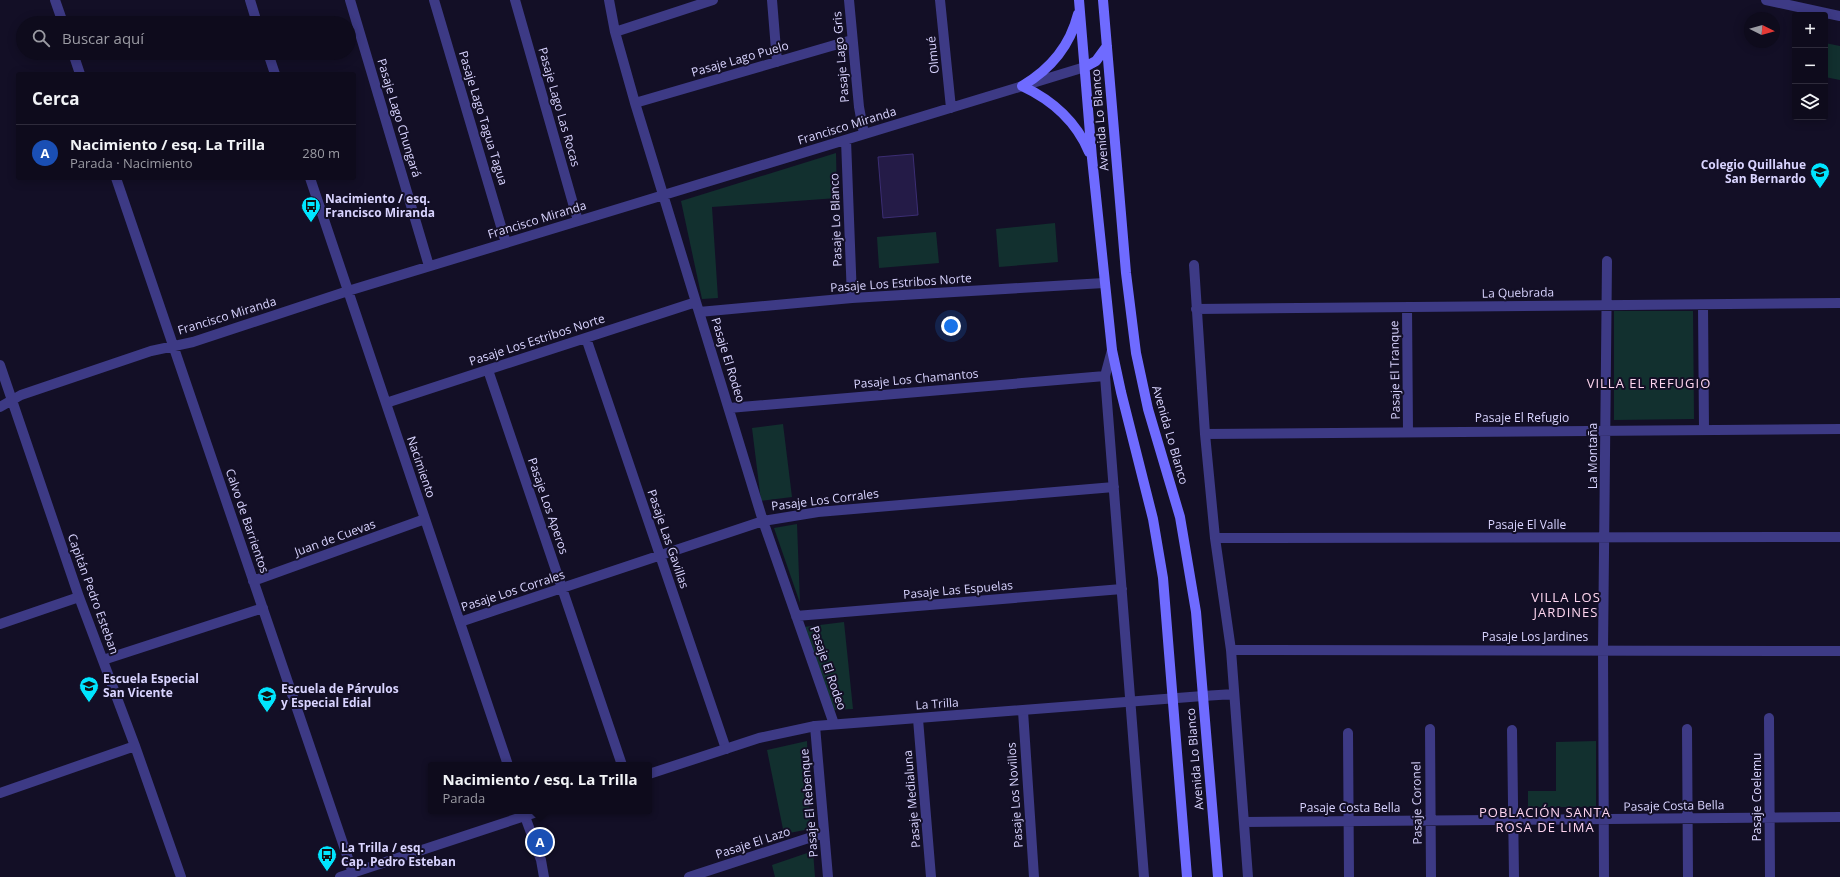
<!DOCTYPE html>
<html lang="es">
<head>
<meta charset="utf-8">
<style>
	body { margin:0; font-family:"Open Sans",sans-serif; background:#171425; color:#f1f3f6 }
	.controls { position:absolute; right:12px; top:12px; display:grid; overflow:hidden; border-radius:4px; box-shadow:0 2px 10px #0003 }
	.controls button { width:36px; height:36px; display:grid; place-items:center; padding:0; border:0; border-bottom:1px solid #2e2b3b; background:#0e0b1c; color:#f1f3f6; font:20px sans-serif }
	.compass { position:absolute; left:1744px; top:12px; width:36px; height:36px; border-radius:50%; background:#0e0b1c; box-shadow:0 2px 10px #0003; rotate:95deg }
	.you { position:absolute; left:951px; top:326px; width:14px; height:14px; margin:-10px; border:3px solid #fff; border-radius:50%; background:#1a73e8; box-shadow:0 0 0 6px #1a73e833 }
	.badge { display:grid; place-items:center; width:26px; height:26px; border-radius:50%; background:#1a73e8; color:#fff; font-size:13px; font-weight:700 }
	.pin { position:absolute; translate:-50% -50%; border:2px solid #fff; box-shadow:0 1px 4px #0006 }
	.popup { position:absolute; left:428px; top:762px; width:224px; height:52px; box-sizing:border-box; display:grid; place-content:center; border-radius:4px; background:#0e0b1c; filter:drop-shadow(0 1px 3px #0005); font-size:13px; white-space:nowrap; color:#9b9ba3 }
	.popup b { font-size:15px; color:#f1f3f6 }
	.popup::after { content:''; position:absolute; left:50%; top:100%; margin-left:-8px; border:8px solid transparent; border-top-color:#0e0b1c }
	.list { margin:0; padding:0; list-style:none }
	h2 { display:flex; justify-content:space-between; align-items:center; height:52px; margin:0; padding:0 16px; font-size:17px }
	h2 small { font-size:13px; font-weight:400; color:#9b9ba3 }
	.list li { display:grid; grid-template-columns:26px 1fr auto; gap:12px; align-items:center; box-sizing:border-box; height:56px; padding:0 16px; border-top:1px solid #2e2b3b }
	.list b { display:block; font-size:15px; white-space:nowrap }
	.list p { margin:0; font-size:13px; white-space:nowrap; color:#9b9ba3 }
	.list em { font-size:13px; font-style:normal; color:#9b9ba3 }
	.icon { flex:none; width:22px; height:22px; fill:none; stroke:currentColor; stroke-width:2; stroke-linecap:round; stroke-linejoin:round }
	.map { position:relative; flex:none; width:1840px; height:877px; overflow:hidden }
	.search { position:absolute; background:#0e0b1c; box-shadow:0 2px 10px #0003; left:16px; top:16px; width:340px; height:44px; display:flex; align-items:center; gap:10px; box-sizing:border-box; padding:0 14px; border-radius:22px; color:#9b9ba3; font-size:15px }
	.panel { position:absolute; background:#0e0b1c; box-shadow:0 2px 10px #0003; left:16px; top:72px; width:340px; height:108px; border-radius:4px }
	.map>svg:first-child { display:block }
	.green { fill:#12302f }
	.building { fill:#241b47; stroke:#3b2d73 }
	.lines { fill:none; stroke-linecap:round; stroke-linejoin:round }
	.minor { stroke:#3d3a85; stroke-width:10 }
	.tertiary { stroke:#3d3a85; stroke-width:10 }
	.secondary { stroke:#6f6bff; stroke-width:10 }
	.labels { text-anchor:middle; stroke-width:4; stroke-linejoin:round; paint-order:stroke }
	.street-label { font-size:12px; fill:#d9d4ff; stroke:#130f26 }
	.poi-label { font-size:12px; font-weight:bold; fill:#d9d4ff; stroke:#130f26; text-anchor:start }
	.neighbourhood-label { font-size:13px; letter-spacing:1px; fill:#ffd6f0; stroke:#130f26 }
</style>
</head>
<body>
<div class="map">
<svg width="1840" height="877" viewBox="0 0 1840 877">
	<rect width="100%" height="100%" fill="#130f26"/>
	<path class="green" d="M 1825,43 L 1840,46 L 1840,80 L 1825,77 Z
		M 836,153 L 837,198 L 712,207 L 718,298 L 702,299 L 681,201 Z
		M 1055,223 L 1058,262 L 999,267 L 996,229 Z
		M 936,232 L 939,263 L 879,268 L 877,237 Z
		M 1614,311 L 1693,311 L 1694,419 L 1614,420 Z
		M 783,424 L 792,497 L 761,501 L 752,428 Z
		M 797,524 L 800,603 L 774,528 Z
		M 844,622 L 853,709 L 831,710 L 804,627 Z
		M 807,741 L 810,829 L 784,834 L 767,750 Z
		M 1596,741 L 1596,807 L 1528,807 L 1528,791 L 1556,791 L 1556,742 Z
		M 813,851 L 815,877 L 775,877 L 772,865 Z"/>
	<path class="building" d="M 913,154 L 918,215 L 883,218 L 878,157 Z"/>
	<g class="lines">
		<path class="minor" d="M 55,0 L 63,23
			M 250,0 L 257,23
			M 350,0 L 429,266
			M 434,0 L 506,243
			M 515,0 L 578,221
			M 609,0 L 615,32 L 635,103 L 763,521 L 834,724
			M 772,0 L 777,62
			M 849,0 L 859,107 L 864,134
			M 940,0 L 951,108
			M 615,32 L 713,0
			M 73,53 L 80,74
			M 268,53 L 275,74
			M 635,103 L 852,40
			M 846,140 L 852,298
			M 116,178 L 353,873
			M 310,178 L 508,765
			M 1194,265 L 1205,434 L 1215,538 L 1231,650 L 1248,877
			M 1703,305 L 1704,430
			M 1407,307 L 1408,432
			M 1196,309 L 1840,303
			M 699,312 L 852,298 L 1104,283
			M 586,338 L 726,749
			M 1112,350 L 1105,376 L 1144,877
			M 0,365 L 79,597 L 135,746 L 181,877
			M 488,370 L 622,765
			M 386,403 L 696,302
			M 0,407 L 21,395 L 151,351 L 193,342 L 348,291 L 1085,67
			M 729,408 L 1105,376
			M 1205,434 L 1840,429
			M 1215,538 L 1840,537
			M 253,581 L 425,519
			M 796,616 L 1122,589
			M 460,622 L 763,521 L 818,512 L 1114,487
			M 0,624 L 79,597
			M 1231,650 L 1840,651
			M 103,660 L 263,608
			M 1203,696 L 1234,694
			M 1023,711 L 1034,877
			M 1769,718 L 1770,877
			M 918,719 L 931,877
			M 815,726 L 828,877
			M 1430,729 L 1431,877
			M 1687,729 L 1688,877
			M 1512,730 L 1514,877
			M 1348,733 L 1349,877
			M 0,793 L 135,746
			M 523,811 L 541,860 L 544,877
			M 1244,822 L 1840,817
			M 689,877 L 824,833
			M 1604,877 L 1603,650 L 1607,261"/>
		<path class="tertiary" d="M 1766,0 L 1840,16
			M 649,774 L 759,738 L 815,726 L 1203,696
			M 340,877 L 540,811"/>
		<path class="secondary" d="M 1079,0 L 1092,158 L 1112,350 L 1121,392 L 1153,519 L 1163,578 L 1187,877
			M 1103,0 L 1126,273 L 1136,353 L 1148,409 L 1180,517 L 1196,612 L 1218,877
			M 1085,67 L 1096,61 L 1107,46
			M 1022,86 C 1052,100 1076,121 1089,152
			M 1022,86 C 1051,69 1070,46 1078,14"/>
	</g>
	<defs>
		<g id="school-pin" transform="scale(1)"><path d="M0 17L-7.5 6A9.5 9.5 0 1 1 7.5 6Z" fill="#00e5ff" stroke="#130f26"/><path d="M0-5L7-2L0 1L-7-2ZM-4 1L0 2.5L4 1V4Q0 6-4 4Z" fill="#111"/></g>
		<g id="bus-pin" transform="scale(1)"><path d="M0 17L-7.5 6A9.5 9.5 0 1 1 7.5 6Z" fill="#00e5ff" stroke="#130f26"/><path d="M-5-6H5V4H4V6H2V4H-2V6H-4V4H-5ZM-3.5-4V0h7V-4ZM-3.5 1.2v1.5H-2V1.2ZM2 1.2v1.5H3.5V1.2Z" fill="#111"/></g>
	</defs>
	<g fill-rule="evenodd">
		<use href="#school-pin" x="1820" y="172"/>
		<use href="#bus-pin" x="311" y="206"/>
		<use href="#school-pin" x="89" y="686"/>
		<use href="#school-pin" x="267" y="696"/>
		<use href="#bus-pin" x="327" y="855"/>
	</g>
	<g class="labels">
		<g class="street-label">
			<text transform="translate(933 55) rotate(-96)" y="4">Olmué</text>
			<text transform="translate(841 57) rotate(-95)" y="4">Pasaje Lago Gris</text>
			<text transform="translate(740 59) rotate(-16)" y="4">Pasaje Lago Puelo</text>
			<text transform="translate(559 107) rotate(74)" y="4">Pasaje Lago Las Rocas</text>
			<text transform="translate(399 118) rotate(73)" y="4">Pasaje Lago Chungará</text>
			<text transform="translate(483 118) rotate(73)" y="4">Pasaje Lago Tagua Tagua</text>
			<text transform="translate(1100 120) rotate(-95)" y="4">Avenida Lo Blanco</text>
			<text transform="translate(847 126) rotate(-17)" y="4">Francisco Miranda</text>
			<text transform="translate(537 220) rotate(-17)" y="4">Francisco Miranda</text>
			<text transform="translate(836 220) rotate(-92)" y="4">Pasaje Lo Blanco</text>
			<text transform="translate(901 283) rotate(-4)" y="4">Pasaje Los Estribos Norte</text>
			<text transform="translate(1518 293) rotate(-1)" y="4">La Quebrada</text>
			<text transform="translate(227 316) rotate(-17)" y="4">Francisco Miranda</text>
			<text transform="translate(537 340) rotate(-18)" y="4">Pasaje Los Estribos Norte</text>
			<text transform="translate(728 360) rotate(73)" y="4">Pasaje El Rodeo</text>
			<text transform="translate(1395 370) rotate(-91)" y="4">Pasaje El Tranque</text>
			<text transform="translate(916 379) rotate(-5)" y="4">Pasaje Los Chamantos</text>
			<text x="1522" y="422">Pasaje El Refugio</text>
			<text transform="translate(1170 435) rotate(74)" y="4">Avenida Lo Blanco</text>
			<text transform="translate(1593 456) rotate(-90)" y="4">La Montaña</text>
			<text transform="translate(421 467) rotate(71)" y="4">Nacimiento</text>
			<text transform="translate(825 500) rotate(-7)" y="4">Pasaje Los Corrales</text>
			<text transform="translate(548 506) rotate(71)" y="4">Pasaje Los Aperos</text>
			<text transform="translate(247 521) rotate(71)" y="4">Calvo de Barrientos</text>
			<text x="1527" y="529">Pasaje El Valle</text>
			<text transform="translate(335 538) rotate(-20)" y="4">Juan de Cuevas</text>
			<text transform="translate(668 539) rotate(71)" y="4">Pasaje Las Gavillas</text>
			<text transform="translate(958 590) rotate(-5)" y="4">Pasaje Las Espuelas</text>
			<text transform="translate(513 591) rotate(-18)" y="4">Pasaje Los Corrales</text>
			<text transform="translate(93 594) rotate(70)" y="4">Capitán Pedro Esteban</text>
			<text x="1535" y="641">Pasaje Los Jardines</text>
			<text transform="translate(828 668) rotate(71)" y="4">Pasaje El Rodeo</text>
			<text transform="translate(937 704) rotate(-4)" y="4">La Trilla</text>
			<text transform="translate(1195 759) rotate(-95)" y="4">Avenida Lo Blanco</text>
			<text transform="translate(1015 795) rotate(-94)" y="4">Pasaje Los Novillos</text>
			<text transform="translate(1757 797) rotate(-90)" y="4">Pasaje Coelemu</text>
			<text transform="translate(912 799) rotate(-95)" y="4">Pasaje Medialuna</text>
			<text transform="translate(809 803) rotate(-95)" y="4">Pasaje El Rebenque</text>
			<text transform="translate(1417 803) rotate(-91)" y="4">Pasaje Coronel</text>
			<text transform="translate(1674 806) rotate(-1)" y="4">Pasaje Costa Bella</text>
			<text x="1350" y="812">Pasaje Costa Bella</text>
			<text transform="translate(753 843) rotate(-18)" y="4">Pasaje El Lazo</text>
		</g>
		<g class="poi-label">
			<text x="1806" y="169" text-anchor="end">Colegio Quillahue<tspan x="1806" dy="14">San Bernardo</tspan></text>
			<text x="325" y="203">Nacimiento / esq.<tspan x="325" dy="14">Francisco Miranda</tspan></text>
			<text x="103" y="683">Escuela Especial<tspan x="103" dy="14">San Vicente</tspan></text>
			<text x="281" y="693">Escuela de Párvulos<tspan x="281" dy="14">y Especial Edial</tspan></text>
			<text x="341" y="852">La Trilla / esq.<tspan x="341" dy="14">Cap. Pedro Esteban</tspan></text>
		</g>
		<g class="neighbourhood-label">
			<text x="1649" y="388">VILLA EL REFUGIO</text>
			<text x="1566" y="602">VILLA LOS<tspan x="1566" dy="15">JARDINES</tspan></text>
			<text x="1545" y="817">POBLACIÓN SANTA<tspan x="1545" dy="15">ROSA DE LIMA</tspan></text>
		</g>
	</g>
</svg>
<div class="controls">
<button>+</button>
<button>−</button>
<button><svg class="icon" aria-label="layers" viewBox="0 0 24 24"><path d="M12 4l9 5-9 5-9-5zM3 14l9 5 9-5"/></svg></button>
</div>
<svg class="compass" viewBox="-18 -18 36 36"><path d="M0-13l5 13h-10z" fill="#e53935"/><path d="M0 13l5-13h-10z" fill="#9b9ba3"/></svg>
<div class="you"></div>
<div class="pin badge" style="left:540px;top:842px;background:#1a4fb4">A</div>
<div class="popup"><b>Nacimiento / esq. La Trilla</b>Parada</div>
<div class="search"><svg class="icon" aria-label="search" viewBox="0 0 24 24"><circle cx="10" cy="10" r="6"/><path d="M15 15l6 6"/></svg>Buscar aquí</div>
<section class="panel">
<h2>Cerca<small></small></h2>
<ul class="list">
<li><span class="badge" style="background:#1a4fb4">A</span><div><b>Nacimiento / esq. La Trilla</b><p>Parada · Nacimiento</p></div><em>280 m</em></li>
</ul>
</section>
</div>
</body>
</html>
